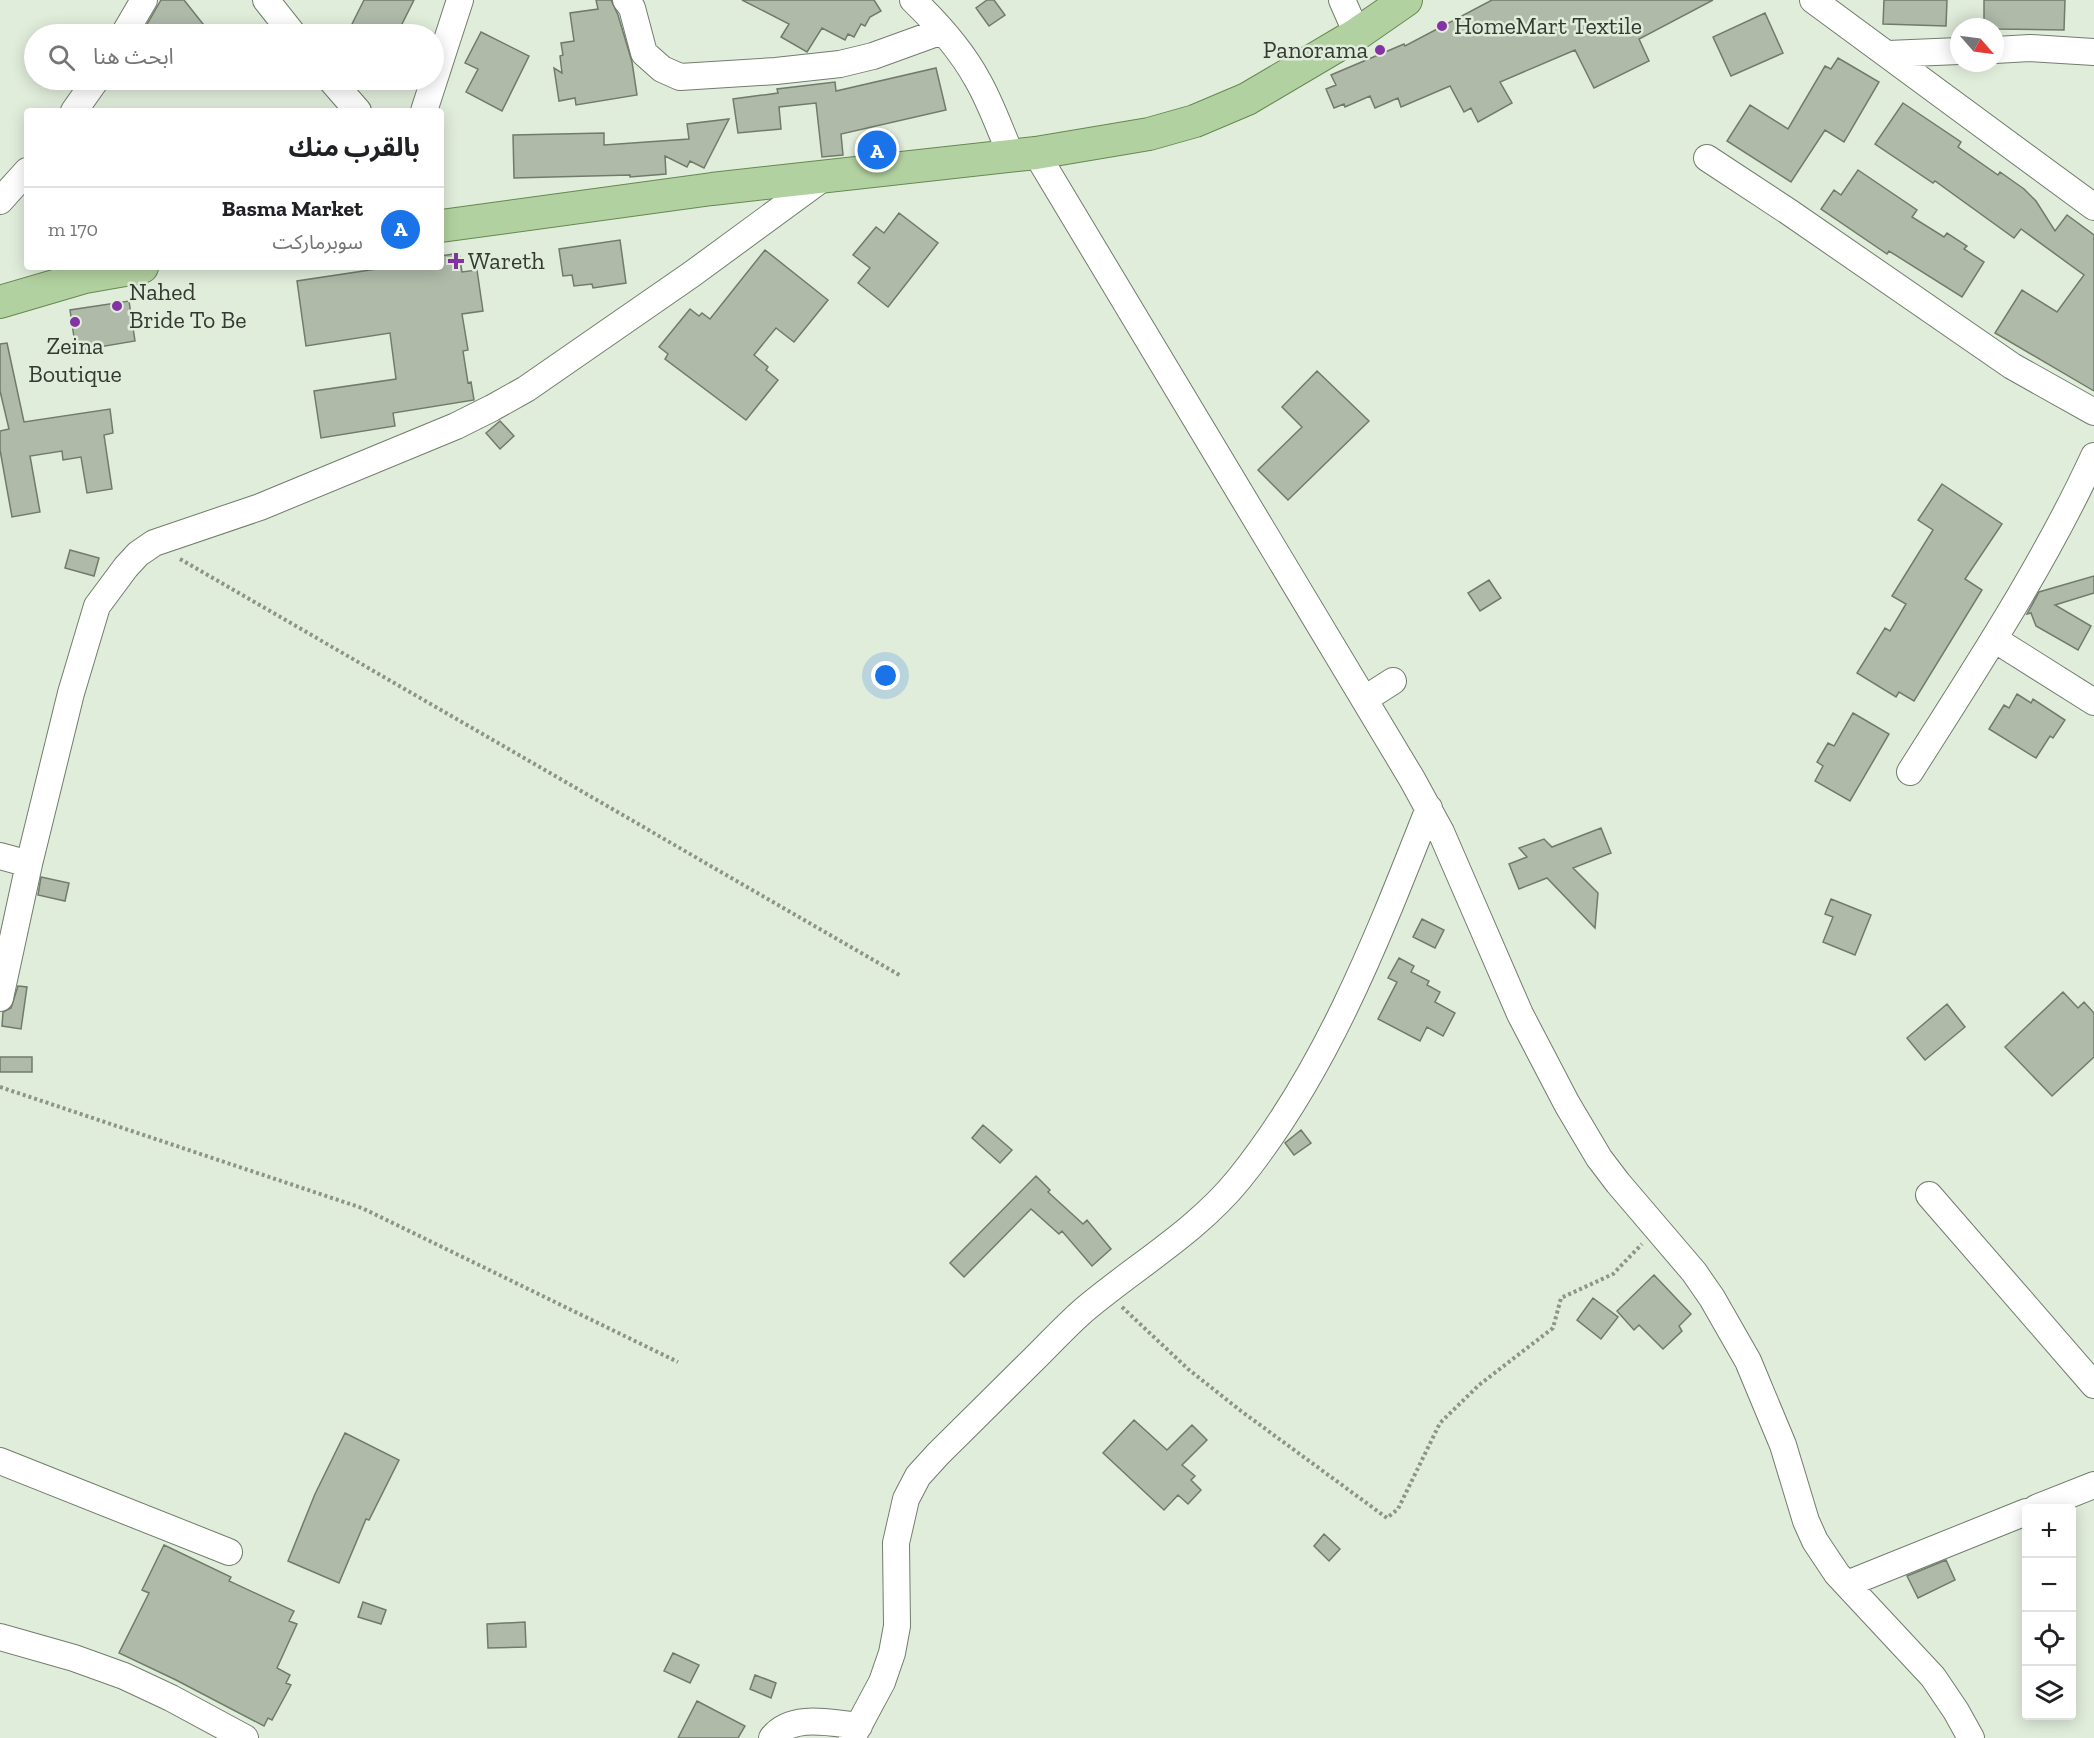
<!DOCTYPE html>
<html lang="ar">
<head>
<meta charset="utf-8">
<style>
	body { margin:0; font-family:"Zilla Slab","Noto Sans Arabic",serif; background:#f6f6f6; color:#202124; direction:rtl }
	.controls { position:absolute; right:18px; bottom:18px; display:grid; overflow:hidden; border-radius:6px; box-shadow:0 3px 15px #0003 }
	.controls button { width:54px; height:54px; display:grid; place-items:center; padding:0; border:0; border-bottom:2px solid #e0e0e0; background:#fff; color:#202124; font:30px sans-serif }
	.compass { position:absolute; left:1950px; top:18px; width:54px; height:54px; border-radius:50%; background:#fff; box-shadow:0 3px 15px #0003; rotate:118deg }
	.you { position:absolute; left:886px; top:676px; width:21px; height:21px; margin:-15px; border:4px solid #fff; border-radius:50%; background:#1a73e8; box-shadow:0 0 0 9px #1a73e833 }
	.badge { display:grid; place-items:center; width:39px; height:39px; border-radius:50%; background:#1a73e8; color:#fff; font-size:20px; font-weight:700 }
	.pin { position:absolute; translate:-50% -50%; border:3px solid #fff; box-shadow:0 2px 6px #0006 }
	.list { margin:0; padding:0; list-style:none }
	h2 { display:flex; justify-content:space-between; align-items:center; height:78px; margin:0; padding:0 24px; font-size:26px }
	h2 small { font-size:20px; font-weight:400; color:#757577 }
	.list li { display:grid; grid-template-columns:39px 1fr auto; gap:18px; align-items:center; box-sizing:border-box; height:84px; padding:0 24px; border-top:2px solid #e0e0e0 }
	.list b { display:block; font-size:22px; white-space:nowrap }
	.list p { margin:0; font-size:20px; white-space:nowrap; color:#757577 }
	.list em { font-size:20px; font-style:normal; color:#757577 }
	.icon { flex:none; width:33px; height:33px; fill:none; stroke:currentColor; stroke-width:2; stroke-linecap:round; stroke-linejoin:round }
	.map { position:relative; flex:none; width:2094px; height:1738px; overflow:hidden; direction:ltr }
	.search { position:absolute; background:#fff; box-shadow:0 3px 15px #0003; left:24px; top:24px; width:420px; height:66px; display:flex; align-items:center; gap:15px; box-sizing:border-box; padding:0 21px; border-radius:33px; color:#757577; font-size:22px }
	.panel { position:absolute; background:#fff; box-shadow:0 3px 15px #0003; left:24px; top:108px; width:420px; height:162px; border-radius:6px; direction:rtl }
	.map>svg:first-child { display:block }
	.building { fill:#afbaa9; stroke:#717b6b; stroke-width:1.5 }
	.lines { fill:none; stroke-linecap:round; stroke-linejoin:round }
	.minor-casing { stroke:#727c6c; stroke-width:28 }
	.major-casing { stroke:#658851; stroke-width:34 }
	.path { stroke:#8d9589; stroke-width:4; stroke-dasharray:3 3; stroke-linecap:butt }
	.minor { stroke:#fff; stroke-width:26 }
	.major { stroke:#b2d1a0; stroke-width:32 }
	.poi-dot { fill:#8333a3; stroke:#e1eddb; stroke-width:2 }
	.labels { text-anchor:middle; stroke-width:5; stroke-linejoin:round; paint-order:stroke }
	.poi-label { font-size:24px; fill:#343932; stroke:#e1eddb; text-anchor:start }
</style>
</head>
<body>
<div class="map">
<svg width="2094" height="1738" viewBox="0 0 2094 1738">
	<rect width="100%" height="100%" fill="#e1eddb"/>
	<path class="building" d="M 161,0 L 184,0 L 211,34 L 144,34 L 142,33 Z
		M 364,0 L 414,0 L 397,34 L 347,34 Z
		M 596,0 L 611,0 L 618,15 L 632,62 L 637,95 L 576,105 L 575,98 L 559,101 L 554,68 L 562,73 L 560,56 L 563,55 L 561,43 L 574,41 L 570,13 L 598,9 Z
		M 742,0 L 874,0 L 881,11 L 870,17 L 865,26 L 861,24 L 854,37 L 848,34 L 845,40 L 822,28 L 807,52 L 781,37 L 789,24 Z
		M 987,0 L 994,0 L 1005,15 L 989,26 L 976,8 Z
		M 1492,0 L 1713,0 L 1639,39 L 1649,61 L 1594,88 L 1575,50 L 1500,82 L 1512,103 L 1478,122 L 1471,108 L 1464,112 L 1450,86 L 1401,107 L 1398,98 L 1375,108 L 1370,96 L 1345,107 L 1344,104 L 1334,108 L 1326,89 L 1336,85 L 1331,75 L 1404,44 L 1405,46 Z
		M 1884,0 L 1947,0 L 1946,26 L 1883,24 Z
		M 1984,0 L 2065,0 L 2064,30 L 1995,29 L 1995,27 L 1984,27 Z
		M 1765,13 L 1783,53 L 1731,76 L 1713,37 Z
		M 481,32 L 529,56 L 502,111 L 466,92 L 478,69 L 465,63 Z
		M 1838,58 L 1879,82 L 1844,142 L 1825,130 L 1791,182 L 1727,141 L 1750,105 L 1788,129 L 1825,66 L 1831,69 Z
		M 936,68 L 946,110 L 841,134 L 843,155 L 822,157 L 816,103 L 779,107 L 781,129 L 738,133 L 733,99 L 778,93 L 777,89 L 835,82 L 836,91 Z
		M 1903,103 L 1961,142 L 1958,147 L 1998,175 L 2000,172 L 2024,189 L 2036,201 L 2055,231 L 2067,215 L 2094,235 L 2094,391 L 1995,333 L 2022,290 L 2057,312 L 2084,275 L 2021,229 L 2014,238 L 1935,181 L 1933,183 L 1875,144 Z
		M 729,119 L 704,168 L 690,161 L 687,167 L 665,156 L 666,174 L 630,177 L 630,175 L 514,178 L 513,135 L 604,133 L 604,145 L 689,139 L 687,124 Z
		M 1858,170 L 1917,210 L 1912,217 L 1944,237 L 1947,233 L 1967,246 L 1964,249 L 1984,262 L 1962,297 L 1889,251 L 1887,254 L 1821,209 L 1834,190 L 1841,195 Z
		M 899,213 L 938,243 L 888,307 L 858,283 L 870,268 L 853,255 L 876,227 L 884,233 Z
		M 620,240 L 626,283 L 593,288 L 592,284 L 574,286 L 572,275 L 563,276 L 559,249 Z
		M 765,250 L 828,300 L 794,342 L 776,328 L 754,355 L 768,367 L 766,370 L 778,380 L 746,420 L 665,359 L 668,354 L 659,347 L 690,309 L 699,316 L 702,313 L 710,319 Z
		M 459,253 L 462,272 L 477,270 L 483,311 L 462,314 L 468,350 L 463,351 L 468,383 L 471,382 L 474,400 L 393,413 L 395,426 L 321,438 L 314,391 L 396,379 L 390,333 L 306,346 L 297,281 L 390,267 L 441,267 L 441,256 Z
		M 129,301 L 135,341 L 76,351 L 70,310 Z
		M 7,343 L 24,422 L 110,409 L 113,433 L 104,435 L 112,489 L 87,493 L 81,457 L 63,460 L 62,451 L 30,456 L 40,512 L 12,517 L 0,450 L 0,431 L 9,429 L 0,391 L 0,344 Z
		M 1317,371 L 1369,421 L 1288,500 L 1258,470 L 1302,427 L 1282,407 Z
		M 500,421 L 514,436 L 500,449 L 486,433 Z
		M 1942,484 L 2002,524 L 1965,579 L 1982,590 L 1914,701 L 1899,692 L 1896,697 L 1857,673 L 1885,628 L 1890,631 L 1906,604 L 1892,596 L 1933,530 L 1918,520 Z
		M 70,550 L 99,558 L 94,576 L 65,568 Z
		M 2094,576 L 2094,593 L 2055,605 L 2091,626 L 2078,650 L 2036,626 L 2031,613 L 2027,614 L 2039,592 Z
		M 1489,580 L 1501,598 L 1480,611 L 1468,593 Z
		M 2017,694 L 2031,703 L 2033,699 L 2065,720 L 2053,738 L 2050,736 L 2036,758 L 1989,729 L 2004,705 L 2009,708 Z
		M 1853,713 L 1889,734 L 1850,801 L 1815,781 L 1823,766 L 1817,762 L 1828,743 L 1834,746 Z
		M 1601,828 L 1611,853 L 1573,868 L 1598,893 L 1595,928 L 1547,878 L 1519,889 L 1509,864 L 1527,857 L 1519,848 L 1544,839 L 1552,847 Z
		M 41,877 L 69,883 L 65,901 L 38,895 Z
		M 1831,899 L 1871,915 L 1855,955 L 1823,942 L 1833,917 L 1825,914 Z
		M 1422,919 L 1444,930 L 1435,948 L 1413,937 Z
		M 1399,958 L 1414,966 L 1411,972 L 1429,981 L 1427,985 L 1440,992 L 1435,1002 L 1455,1013 L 1443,1036 L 1427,1027 L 1420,1041 L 1378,1019 L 1397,982 L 1388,978 Z
		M 18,986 L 27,987 L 21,1029 L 2,1026 L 3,1012 L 11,1008 Z
		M 2063,992 L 2078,1008 L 2084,1002 L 2094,1013 L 2094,1057 L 2052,1096 L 2005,1047 Z
		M 1947,1004 L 1965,1027 L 1925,1060 L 1907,1038 Z
		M 0,1057 L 32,1057 L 32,1072 L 0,1072 Z
		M 983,1125 L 1012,1150 L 1000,1163 L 972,1138 Z
		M 1301,1130 L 1311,1143 L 1294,1155 L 1285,1143 Z
		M 1036,1176 L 1050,1190 L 1048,1192 L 1083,1224 L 1087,1220 L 1111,1249 L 1092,1266 L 1062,1231 L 1059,1234 L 1031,1209 L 964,1277 L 950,1263 Z
		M 1654,1275 L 1691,1314 L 1679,1326 L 1682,1331 L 1663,1349 L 1639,1325 L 1634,1330 L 1617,1311 Z
		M 1593,1298 L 1618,1317 L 1601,1339 L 1577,1320 Z
		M 1134,1420 L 1167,1450 L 1192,1425 L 1207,1440 L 1182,1465 L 1195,1476 L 1191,1480 L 1201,1490 L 1188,1504 L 1178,1495 L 1164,1510 L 1103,1453 Z
		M 345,1433 L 399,1460 L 369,1520 L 366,1519 L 339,1583 L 288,1561 L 315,1494 Z
		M 1324,1534 L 1340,1549 L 1329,1561 L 1314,1546 Z
		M 164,1545 L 231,1577 L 229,1581 L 294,1611 L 289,1621 L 297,1624 L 277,1668 L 290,1675 L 286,1683 L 291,1685 L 272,1720 L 268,1718 L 264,1726 L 176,1680 L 119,1653 L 149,1593 L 142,1590 Z
		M 1946,1560 L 1955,1580 L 1918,1598 L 1907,1576 Z
		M 363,1602 L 386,1610 L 381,1624 L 358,1617 Z
		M 525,1622 L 526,1647 L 488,1648 L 487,1624 Z
		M 673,1653 L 699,1665 L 690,1683 L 664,1671 Z
		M 755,1675 L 776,1683 L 771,1698 L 750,1689 Z
		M 697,1701 L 745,1726 L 738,1738 L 678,1738 Z"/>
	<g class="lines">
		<g class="minor-casing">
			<path id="minor" d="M 266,0 L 293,34
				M 626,0 L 632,8 L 644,53 L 662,69 L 680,77 L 776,71 L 840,64 L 873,56 L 942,31
				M 913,0 C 937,23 961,50 977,79 C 991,103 1000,130 1011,155
				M 1342,0 L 1357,34
				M 1813,0 L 2094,207
				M 124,34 L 144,0
				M 1995,50 L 2030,48 L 2094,52
				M 1888,54 L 1959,51
				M 331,80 L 358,111
				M 74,111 L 96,80
				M 424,111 L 460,0
				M 1036,153 L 1412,779 L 1441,832 L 1520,1014 L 1567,1104 L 1599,1158 L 1618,1183 L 1694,1272 L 1712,1298 L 1748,1361 L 1783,1445 L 1806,1521 L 1815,1541 L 1837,1574 L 1933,1677 L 1956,1711 L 1971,1738
				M 1707,158 L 1789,212 L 2012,366 L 2094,412
				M 0,201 L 27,171
				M 1994,639 L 2094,702
				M 1365,699 L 1393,681
				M 1910,772 C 1975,669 2043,567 2094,456
				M 0,856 L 29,864
				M 0,998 L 29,864 L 71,693 L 97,606 L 126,567 L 138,554 L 154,543 L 260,507 L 456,426 L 492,408 L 526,389 L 692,274 L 823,178
				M 1929,1195 L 2094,1385
				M 0,1461 L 229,1552
				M 2036,1508 L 2094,1485
				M 1847,1584 L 2026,1512
				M 0,1637 L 74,1658 L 124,1676 L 171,1698 L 245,1738
				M 772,1738 C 791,1713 831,1723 859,1726
				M 852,1738 L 882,1682 L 892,1653 L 897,1626 L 896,1543 L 906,1499 L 918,1476 L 938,1454 C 971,1421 1005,1388 1038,1355 C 1053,1340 1068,1324 1084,1310 C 1136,1266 1196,1232 1239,1179 C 1327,1070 1378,937 1429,808"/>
		</g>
		<g class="major-casing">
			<path id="major" d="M 441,226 L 712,189 L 1036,153 L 1149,134 L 1195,121 L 1247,99 L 1357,34 L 1406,0
				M 0,302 L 85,277 L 142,267"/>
		</g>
		<path class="path" d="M 180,559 L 901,976
			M 0,1087 L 362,1208 L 678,1362
			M 1122,1307 L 1188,1369 L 1241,1411 L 1387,1518 L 1398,1509 L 1440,1423 L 1479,1385 L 1553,1328 L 1561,1298 L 1613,1274 L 1642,1244"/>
		<use href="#minor" class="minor"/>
		<use href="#major" class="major"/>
	</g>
	<g class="poi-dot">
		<circle cx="1442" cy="26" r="6"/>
		<circle cx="1380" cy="50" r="6"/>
		<path d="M453 252h6v6h6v6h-6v6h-6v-6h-6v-6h6z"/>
		<circle cx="117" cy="306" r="6"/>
		<circle cx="75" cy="322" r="6"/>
	</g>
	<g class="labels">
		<g class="poi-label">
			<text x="1454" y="34">HomeMart Textile</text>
			<text x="1368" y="58" text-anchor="end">Panorama</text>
			<text x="468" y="269">Wareth</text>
			<text x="129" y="300">Nahed<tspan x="129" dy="28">Bride To Be</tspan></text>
			<text x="75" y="354" text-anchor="middle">Zeina<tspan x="75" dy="28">Boutique</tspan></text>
		</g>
	</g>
</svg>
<div class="controls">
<button>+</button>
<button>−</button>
<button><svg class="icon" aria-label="locate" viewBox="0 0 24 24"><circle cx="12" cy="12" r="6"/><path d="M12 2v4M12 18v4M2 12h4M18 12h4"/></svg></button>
<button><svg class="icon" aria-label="layers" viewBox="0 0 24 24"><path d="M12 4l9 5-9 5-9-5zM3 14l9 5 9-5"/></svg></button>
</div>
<svg class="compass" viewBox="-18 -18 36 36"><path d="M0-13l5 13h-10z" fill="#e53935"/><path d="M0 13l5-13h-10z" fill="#757577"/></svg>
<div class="you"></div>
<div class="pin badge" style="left:877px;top:150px">A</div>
<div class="search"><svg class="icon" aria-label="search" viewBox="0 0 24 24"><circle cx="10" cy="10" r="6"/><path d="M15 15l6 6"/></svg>ابحث هنا</div>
<section class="panel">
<h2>بالقرب منك<small></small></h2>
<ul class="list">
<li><span class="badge">A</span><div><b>Basma Market</b><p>سوبرماركت</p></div><em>170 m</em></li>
</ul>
</section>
</div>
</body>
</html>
